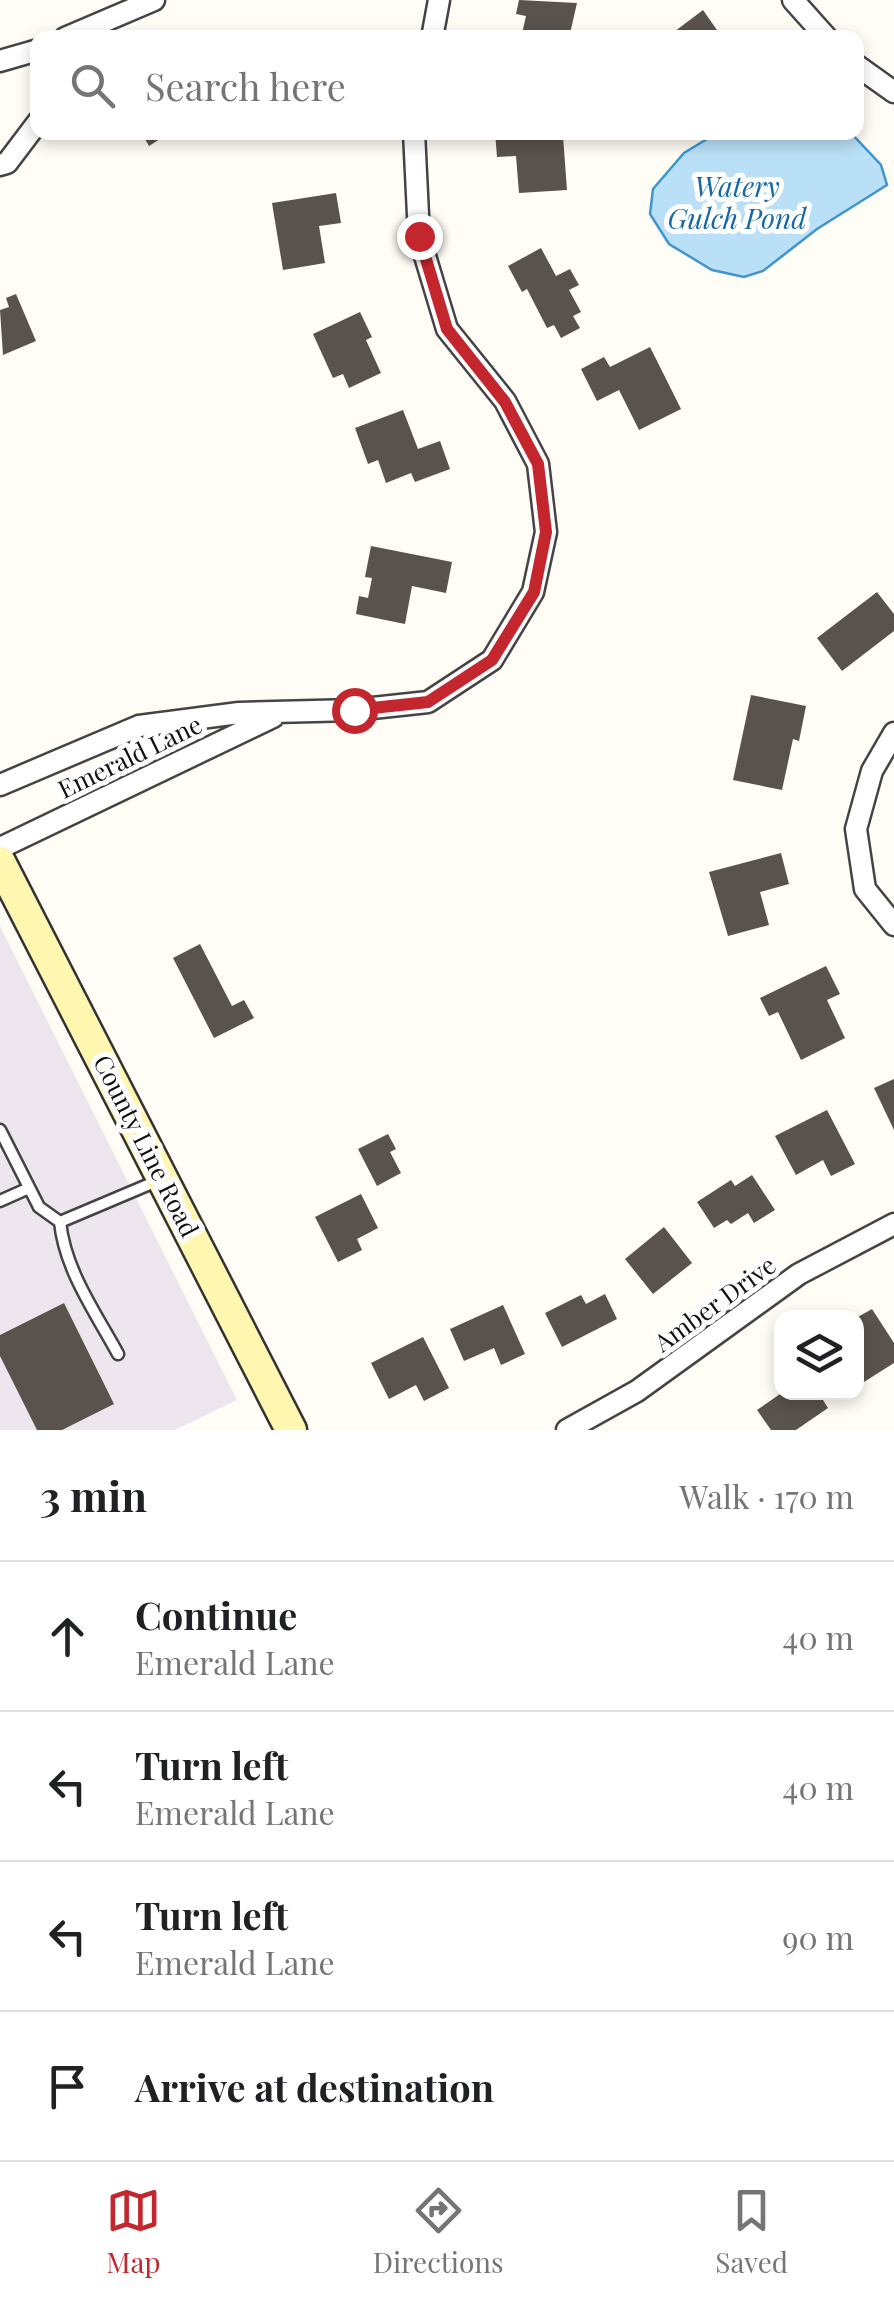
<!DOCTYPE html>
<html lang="en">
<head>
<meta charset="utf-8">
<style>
	body { margin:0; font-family:"Playfair Display",serif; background:#f2f2f2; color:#202124 }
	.controls { position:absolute; right:30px; bottom:30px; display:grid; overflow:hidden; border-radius:20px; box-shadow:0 5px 15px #0003 }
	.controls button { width:90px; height:90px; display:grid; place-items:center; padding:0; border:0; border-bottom:2px solid #e0e0e0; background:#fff; color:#202124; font:50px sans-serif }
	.stop { position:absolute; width:30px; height:30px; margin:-22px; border:8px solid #c4262e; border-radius:50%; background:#fff }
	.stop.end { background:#c4262e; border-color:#fff; box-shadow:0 2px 10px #0008 }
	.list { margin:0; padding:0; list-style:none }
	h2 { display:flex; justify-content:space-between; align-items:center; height:130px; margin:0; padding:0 40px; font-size:42px }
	h2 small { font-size:32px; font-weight:400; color:#757577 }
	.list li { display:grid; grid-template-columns:65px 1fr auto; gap:30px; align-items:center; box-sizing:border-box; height:150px; padding:0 40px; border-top:2px solid #e0e0e0 }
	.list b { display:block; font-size:38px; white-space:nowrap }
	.list p { margin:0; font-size:32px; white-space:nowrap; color:#757577 }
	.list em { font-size:32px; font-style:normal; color:#757577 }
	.icon { flex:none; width:55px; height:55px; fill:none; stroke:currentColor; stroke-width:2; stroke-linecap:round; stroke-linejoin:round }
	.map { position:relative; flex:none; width:894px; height:1430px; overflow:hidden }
	.search { position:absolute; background:#fff; box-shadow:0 5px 15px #0003; left:30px; right:30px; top:30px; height:110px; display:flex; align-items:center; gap:25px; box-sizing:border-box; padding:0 35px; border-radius:20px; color:#757577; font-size:38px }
	.sheet { height:730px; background:#fff }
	nav { display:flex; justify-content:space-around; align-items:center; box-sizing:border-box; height:140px; border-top:2px solid #e0e0e0; background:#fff; font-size:28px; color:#757577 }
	nav a { display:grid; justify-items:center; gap:5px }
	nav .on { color:#c4262e }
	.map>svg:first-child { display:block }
	.industrial { fill:#eee6ef }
	.water { fill:#b9e0f7; stroke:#3f96cf; stroke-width:2.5 }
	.building { fill:#5a524d }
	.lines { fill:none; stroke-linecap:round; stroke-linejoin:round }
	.lane-casing { stroke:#444; stroke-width:15 }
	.street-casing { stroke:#444; stroke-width:25 }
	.secondary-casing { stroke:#333; stroke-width:35 }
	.lane { stroke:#fff; stroke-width:10 }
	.street { stroke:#fff; stroke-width:20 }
	.secondary { stroke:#fff6b0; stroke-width:30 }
	.route { stroke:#c4262e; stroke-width:12 }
	.labels { text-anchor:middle; stroke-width:10; stroke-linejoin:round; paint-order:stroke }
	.street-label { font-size:25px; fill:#111; stroke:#fff }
	.water-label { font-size:28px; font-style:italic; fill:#1768a6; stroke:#fff }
</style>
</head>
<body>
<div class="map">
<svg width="894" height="1430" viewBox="0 0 894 1430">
	<rect width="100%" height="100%" fill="#fffdf5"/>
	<path class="industrial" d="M 0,926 L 237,1400 L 175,1430 L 0,1430 Z"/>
	<path class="water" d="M 717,133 L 851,133 L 881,165 L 887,185 L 817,229 L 763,271 L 744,277 L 712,270 L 669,244 L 650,214 L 653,189 L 684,153 Z"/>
	<path class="building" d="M 519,0 L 577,3 L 569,38 L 521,38 L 526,16 L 516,14 Z
		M 703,10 L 717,30 L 707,38 L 666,38 Z
		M 141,132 L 171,132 L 149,146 Z
		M 495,132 L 535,132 L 535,138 L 563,136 L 567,190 L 519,193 L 516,156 L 497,157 Z
		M 336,193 L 341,223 L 319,226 L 325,263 L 283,270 L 272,203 Z
		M 541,248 L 556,276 L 570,269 L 579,285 L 569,290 L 581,312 L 573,316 L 580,328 L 561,338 L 554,325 L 547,328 L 527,289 L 522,292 L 508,266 Z
		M 16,294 L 36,341 L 3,355 L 0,310 L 9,307 L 6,298 Z
		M 360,312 L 372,337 L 366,340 L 381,373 L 349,388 L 343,374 L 333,378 L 313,334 Z
		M 650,347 L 681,409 L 639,430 L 619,390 L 597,401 L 581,369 L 604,357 L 610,367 Z
		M 403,410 L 418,449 L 440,441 L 450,469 L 415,482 L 411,473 L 386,483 L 378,460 L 368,464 L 355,428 Z
		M 371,546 L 452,562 L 446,593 L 412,586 L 405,624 L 356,614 L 359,596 L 368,598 L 372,578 L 365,577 Z
		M 877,592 L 894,614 L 894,631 L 842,671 L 817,638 Z
		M 751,695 L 806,706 L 799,741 L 793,739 L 782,790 L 733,780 Z
		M 781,853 L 789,884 L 760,892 L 769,925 L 728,936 L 709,872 Z
		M 200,944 L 232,1006 L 244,1000 L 254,1018 L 214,1038 L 173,958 Z
		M 826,966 L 840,994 L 827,1000 L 845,1038 L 801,1060 L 778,1012 L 769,1016 L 760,998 Z
		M 894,1079 L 894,1130 L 874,1088 Z
		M 827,1110 L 855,1164 L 831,1176 L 823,1160 L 796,1175 L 775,1136 Z
		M 388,1134 L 396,1149 L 390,1152 L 401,1173 L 377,1186 L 358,1149 Z
		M 752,1175 L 775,1210 L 754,1223 L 748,1213 L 731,1224 L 727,1220 L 714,1228 L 697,1202 L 731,1180 L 735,1186 Z
		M 361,1194 L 378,1228 L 357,1239 L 362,1250 L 338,1262 L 315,1217 Z
		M 664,1227 L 692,1263 L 653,1294 L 625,1259 Z
		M 605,1294 L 617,1319 L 562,1347 L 545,1313 L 581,1295 L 586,1304 Z
		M 64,1303 L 114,1404 L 62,1430 L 37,1430 L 0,1356 L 0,1335 Z
		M 503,1305 L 525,1354 L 501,1365 L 494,1348 L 464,1361 L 450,1329 Z
		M 872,1309 L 894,1343 L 894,1363 L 856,1387 L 856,1318 Z
		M 423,1337 L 449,1388 L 424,1401 L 416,1385 L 389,1399 L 371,1363 Z
		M 783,1392 L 818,1392 L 828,1408 L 796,1430 L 771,1430 L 757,1410 Z"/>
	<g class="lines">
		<g class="lane-casing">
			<path id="lane" d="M 0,1130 L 39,1207 L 60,1222 L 157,1181
				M 0,1201 L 29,1188
				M 60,1222 C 65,1270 95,1312 118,1354"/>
		</g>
		<g class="street-casing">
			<path id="street" d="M 793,0 L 827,38
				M 65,38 L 154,0
				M 432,38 L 439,0
				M 0,61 L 38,50
				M 856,65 L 894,92
				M 0,165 L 7,163 L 38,122
				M 894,733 L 872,771 L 856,829 L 865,889 L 894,925
				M 0,785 L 139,726 L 239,713 L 354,710 L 428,702 L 492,660 L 533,592 L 546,532 L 538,464 L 505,401 L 447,329 L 419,236 L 414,132
				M 0,848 L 273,717
				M 567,1430 L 637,1391 L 799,1274 L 894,1224"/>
		</g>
		<g class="secondary-casing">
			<path id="secondary" d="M 0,862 L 291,1430"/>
		</g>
		<use href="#lane" class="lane"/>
		<use href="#street" class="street"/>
		<use href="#secondary" class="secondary"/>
	</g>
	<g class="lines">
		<path class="route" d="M 354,710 L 428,702 L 492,660 L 534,592 L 546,532 L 538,464 L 505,402 L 447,329 L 419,236"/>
	</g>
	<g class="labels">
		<g class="street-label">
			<text transform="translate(130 757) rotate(-26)" y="9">Emerald Lane</text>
			<text transform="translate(146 1146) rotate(63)" y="9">County Line Road</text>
			<text transform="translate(715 1304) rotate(-36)" y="9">Amber Drive</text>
		</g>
		<g class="water-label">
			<text x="737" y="197">Watery<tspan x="737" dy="32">Gulch Pond</tspan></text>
		</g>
	</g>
</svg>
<div class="controls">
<button><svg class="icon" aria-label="layers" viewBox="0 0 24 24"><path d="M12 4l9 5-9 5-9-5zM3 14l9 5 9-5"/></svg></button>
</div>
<div class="stop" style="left:354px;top:710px"></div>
<div class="stop end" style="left:419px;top:236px"></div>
<div class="search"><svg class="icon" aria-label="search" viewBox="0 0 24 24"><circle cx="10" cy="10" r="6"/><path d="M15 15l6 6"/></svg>Search here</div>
</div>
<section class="sheet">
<h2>3 min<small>Walk · 170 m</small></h2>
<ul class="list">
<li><svg class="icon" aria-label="ahead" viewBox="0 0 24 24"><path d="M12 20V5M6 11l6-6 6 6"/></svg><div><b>Continue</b><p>Emerald Lane</p></div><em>40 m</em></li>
<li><svg class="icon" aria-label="left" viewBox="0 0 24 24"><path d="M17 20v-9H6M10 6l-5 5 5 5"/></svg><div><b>Turn left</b><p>Emerald Lane</p></div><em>40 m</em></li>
<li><svg class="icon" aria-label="left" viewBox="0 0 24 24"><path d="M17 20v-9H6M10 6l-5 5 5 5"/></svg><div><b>Turn left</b><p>Emerald Lane</p></div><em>90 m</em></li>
<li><svg class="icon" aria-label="arrive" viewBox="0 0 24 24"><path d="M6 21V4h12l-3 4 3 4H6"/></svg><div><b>Arrive at destination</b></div></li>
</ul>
</section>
<nav>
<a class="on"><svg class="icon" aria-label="map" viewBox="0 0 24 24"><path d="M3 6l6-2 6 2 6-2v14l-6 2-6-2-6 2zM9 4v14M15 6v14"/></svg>Map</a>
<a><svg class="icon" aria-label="directions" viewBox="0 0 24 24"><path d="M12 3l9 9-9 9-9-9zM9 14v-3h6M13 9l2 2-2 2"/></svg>Directions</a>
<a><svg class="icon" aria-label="saved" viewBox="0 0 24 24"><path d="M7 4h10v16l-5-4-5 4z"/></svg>Saved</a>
</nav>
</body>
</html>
